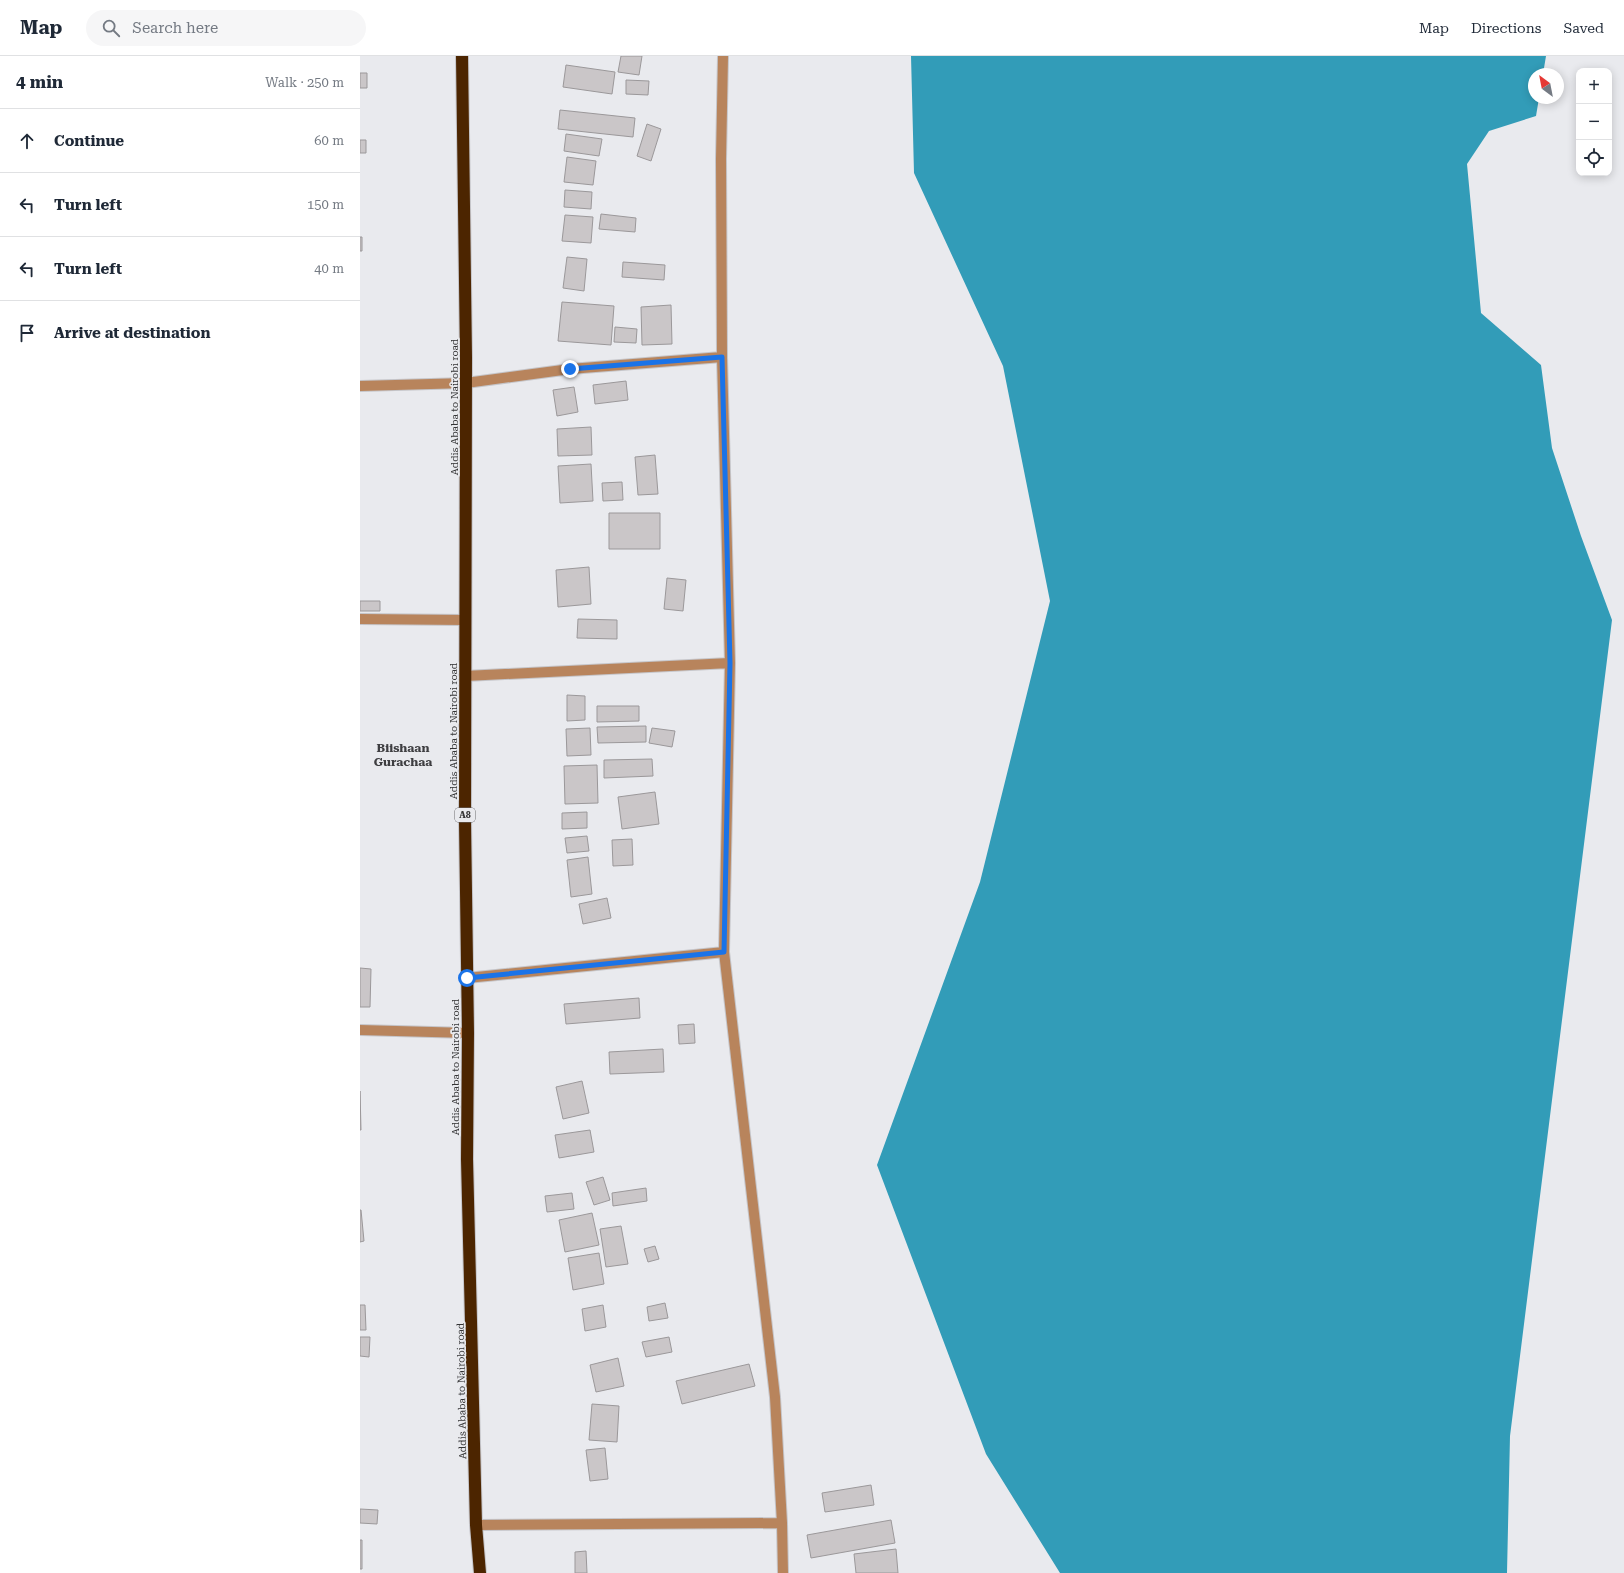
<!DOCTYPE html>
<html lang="en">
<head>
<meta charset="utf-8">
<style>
	body { margin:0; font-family:"Roboto Serif",serif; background:#f6f6f7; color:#1f2937 }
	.controls { position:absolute; right:12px; top:12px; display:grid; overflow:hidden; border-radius:8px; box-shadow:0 2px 10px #0003 }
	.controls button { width:36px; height:36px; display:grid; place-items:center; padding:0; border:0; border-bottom:1px solid #e0e1e3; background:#fff; color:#1f2937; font:20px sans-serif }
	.compass { position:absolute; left:1168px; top:12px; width:36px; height:36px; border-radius:50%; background:#fff; box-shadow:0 2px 10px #0003; rotate:328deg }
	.stop { position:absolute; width:12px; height:12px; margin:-9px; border:3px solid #1a73e8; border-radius:50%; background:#fff }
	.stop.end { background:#1a73e8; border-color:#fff; box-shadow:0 1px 4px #0008 }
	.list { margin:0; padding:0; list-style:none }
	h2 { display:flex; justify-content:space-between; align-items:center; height:52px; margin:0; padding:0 16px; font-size:17px }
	h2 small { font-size:13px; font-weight:400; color:#747a83 }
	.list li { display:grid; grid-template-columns:26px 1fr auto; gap:12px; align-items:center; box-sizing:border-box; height:64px; padding:0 16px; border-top:1px solid #e0e1e3 }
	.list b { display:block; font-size:15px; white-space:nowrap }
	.list em { font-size:13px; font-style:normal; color:#747a83 }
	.icon { flex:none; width:22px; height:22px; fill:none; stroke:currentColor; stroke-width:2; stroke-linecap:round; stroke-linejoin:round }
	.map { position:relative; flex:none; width:1264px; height:1517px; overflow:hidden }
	header { display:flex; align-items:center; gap:24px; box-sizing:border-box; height:56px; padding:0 20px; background:#fff; border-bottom:1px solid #e0e1e3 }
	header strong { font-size:19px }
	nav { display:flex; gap:22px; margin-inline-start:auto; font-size:14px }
	.search { width:280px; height:36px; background:#f6f6f7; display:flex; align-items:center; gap:10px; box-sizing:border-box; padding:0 14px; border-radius:22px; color:#747a83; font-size:15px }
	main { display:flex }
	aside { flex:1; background:#fff }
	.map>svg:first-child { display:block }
	.water { fill:#329cb8 }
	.building { fill:#cac6c8; stroke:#9b989a }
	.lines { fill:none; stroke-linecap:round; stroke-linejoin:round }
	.minor-casing { stroke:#c5c5c9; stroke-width:12 }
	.highway-casing { stroke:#c5c5c9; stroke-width:14 }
	.minor { stroke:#b8845c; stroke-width:10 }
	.highway { stroke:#4c2500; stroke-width:12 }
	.route { stroke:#1a73e8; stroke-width:5 }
	.labels { text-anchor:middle; stroke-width:3.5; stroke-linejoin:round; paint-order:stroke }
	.shield { fill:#e9eaee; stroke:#6a6a6c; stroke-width:1 }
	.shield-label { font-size:9px; font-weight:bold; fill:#333334 }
	.street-label { font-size:10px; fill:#333334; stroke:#e9eaee }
	.quarter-label { font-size:12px; font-weight:bold; fill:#3e3e41; stroke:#e9eaee }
</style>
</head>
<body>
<header>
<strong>Map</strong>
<div class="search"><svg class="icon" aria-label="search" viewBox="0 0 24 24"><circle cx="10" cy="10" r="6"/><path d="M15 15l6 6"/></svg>Search here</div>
<nav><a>Map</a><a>Directions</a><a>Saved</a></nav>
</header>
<main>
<aside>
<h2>4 min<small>Walk · 250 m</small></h2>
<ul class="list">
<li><svg class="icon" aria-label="ahead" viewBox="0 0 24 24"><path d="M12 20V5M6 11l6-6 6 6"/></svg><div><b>Continue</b></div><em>60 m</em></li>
<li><svg class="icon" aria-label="left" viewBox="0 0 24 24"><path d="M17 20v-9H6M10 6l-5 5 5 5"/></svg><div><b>Turn left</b></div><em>150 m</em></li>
<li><svg class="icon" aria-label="left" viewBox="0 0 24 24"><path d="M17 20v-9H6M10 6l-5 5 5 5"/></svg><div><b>Turn left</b></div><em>40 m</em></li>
<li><svg class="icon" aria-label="arrive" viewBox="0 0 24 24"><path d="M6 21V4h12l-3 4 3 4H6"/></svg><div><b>Arrive at destination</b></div></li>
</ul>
</aside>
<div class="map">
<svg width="1264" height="1517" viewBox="0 0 1264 1517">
	<rect width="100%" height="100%" fill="#e9eaee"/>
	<path class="water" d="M 551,0 L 1186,0 L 1183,18 L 1174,18 L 1174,42 L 1179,42 L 1176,60 L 1129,75 L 1107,108 L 1121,257 L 1181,309 L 1192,392 L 1221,480 L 1252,564 L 1150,1380 L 1147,1517 L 700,1517 L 626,1398 L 517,1109 L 620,826 L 690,545 L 643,310 L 554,117 Z"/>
	<path class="building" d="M 261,0 L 282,0 L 279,19 L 258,16 Z
		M 206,9 L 255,16 L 252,38 L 203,31 Z
		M 0,17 L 7,17 L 7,32 L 0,32 Z
		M 266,24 L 289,25 L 288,39 L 266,38 Z
		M 200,54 L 275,62 L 273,81 L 198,73 Z
		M 287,68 L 301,73 L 291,105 L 277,100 Z
		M 206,78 L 242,83 L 239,100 L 204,95 Z
		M 0,84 L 6,84 L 6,97 L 0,97 Z
		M 207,101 L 236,105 L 233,129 L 204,126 Z
		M 205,134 L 232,136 L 231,153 L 204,151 Z
		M 241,158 L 276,162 L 275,176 L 239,173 Z
		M 205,159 L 233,161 L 231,187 L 202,185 Z
		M 0,181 L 2,181 L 2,195 L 0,195 Z
		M 207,201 L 227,203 L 224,235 L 203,232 Z
		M 263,206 L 305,209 L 304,224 L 262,221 Z
		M 202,246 L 254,250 L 251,289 L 198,285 Z
		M 311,249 L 312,288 L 282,289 L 281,251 Z
		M 255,271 L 277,273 L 276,287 L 254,286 Z
		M 266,325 L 268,344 L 235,348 L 233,329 Z
		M 214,331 L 218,356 L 197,360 L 193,334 Z
		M 231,371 L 232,399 L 198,400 L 197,373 Z
		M 295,399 L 298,438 L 278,439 L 275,401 Z
		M 231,408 L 233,445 L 200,447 L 198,410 Z
		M 262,426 L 263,444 L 243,445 L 242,427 Z
		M 249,457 L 300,457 L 300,493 L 249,493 Z
		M 229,511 L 231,548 L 198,551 L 196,514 Z
		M 307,522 L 326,524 L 323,555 L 304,553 Z
		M 0,545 L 20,545 L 20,555 L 0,555 Z
		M 218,563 L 257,564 L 257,583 L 217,582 Z
		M 207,639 L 225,640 L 225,664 L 207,665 Z
		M 237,650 L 279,650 L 279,665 L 237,666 Z
		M 286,670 L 286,686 L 238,687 L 237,671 Z
		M 230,672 L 231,699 L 207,700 L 206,673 Z
		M 292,672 L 315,675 L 312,691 L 289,687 Z
		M 292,703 L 293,720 L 244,722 L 244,704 Z
		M 237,709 L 238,747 L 205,748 L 204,710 Z
		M 295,736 L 299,768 L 262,773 L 258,741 Z
		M 227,756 L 227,772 L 202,773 L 202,757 Z
		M 227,780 L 229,795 L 207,797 L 205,782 Z
		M 272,783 L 273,809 L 253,810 L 252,784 Z
		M 228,801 L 232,838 L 211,841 L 207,804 Z
		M 247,842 L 251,862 L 223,868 L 219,848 Z
		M 0,912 L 11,913 L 10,951 L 0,951 Z
		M 279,942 L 280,962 L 206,968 L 204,948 Z
		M 334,968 L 335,987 L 319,988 L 318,969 Z
		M 303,993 L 304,1016 L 250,1018 L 249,996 Z
		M 222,1025 L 229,1057 L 203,1063 L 196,1031 Z
		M 0,1035 L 1,1074 L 0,1074 Z
		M 230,1074 L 234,1096 L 199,1102 L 195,1079 Z
		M 243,1121 L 250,1144 L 234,1149 L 226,1126 Z
		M 286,1132 L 287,1145 L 253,1150 L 252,1137 Z
		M 212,1137 L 214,1153 L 187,1156 L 185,1140 Z
		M 0,1154 L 1,1154 L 4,1185 L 0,1186 Z
		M 232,1157 L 239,1189 L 205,1196 L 199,1164 Z
		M 261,1170 L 268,1208 L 246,1211 L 240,1173 Z
		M 295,1190 L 299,1203 L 288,1206 L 284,1193 Z
		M 239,1197 L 244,1228 L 213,1234 L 208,1202 Z
		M 305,1247 L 308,1262 L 289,1265 L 287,1251 Z
		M 0,1249 L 5,1249 L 6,1274 L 0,1274 Z
		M 243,1249 L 246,1271 L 225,1275 L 222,1253 Z
		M 0,1281 L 10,1281 L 9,1301 L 0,1300 Z
		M 309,1281 L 312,1296 L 286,1301 L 282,1286 Z
		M 258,1302 L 264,1330 L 236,1336 L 230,1309 Z
		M 389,1308 L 395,1330 L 322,1348 L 316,1325 Z
		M 232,1348 L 259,1350 L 257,1386 L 229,1384 Z
		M 245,1392 L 248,1423 L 230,1425 L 226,1394 Z
		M 511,1429 L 514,1449 L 465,1456 L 462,1437 Z
		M 0,1453 L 18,1454 L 17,1468 L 0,1467 Z
		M 531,1464 L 535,1487 L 451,1502 L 447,1479 Z
		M 0,1484 L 2,1484 L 2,1513 L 0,1513 Z
		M 536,1493 L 538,1517 L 496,1517 L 494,1498 Z
		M 226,1495 L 227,1517 L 215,1517 L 215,1496 Z"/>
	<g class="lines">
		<g class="minor-casing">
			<path id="minor" d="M 363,0 L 361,103 L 362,301 L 370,607 L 364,896 L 415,1341 L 422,1467 L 423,1517
				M 0,330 L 106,327 L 210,313 L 362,301
				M 0,563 L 105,564
				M 105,620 L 370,607
				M 107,922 L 364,896
				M 0,974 L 108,977
				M 116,1469 L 422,1467"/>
		</g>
		<g class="highway-casing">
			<path id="highway" d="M 102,0 L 106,301 L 105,765 L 108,977 L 107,1103 L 116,1469 L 120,1517"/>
		</g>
		<use href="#minor" class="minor"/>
		<use href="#highway" class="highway"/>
	</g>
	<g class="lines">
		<path class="route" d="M 107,922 L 364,896 L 370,607 L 362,301 L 210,313"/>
	</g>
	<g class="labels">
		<rect class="shield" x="95" y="752" width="20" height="14" rx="3"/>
		<g class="shield-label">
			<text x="105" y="762">A8</text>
		</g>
		<g class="street-label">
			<text transform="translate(94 351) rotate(-90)" y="4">Addis Ababa to Nairobi road</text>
			<text transform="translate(93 675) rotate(-90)" y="4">Addis Ababa to Nairobi road</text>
			<text transform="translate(95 1011) rotate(-90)" y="4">Addis Ababa to Nairobi road</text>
			<text transform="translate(101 1335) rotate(-91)" y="4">Addis Ababa to Nairobi road</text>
		</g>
		<g class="quarter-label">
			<text x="43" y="696">Biishaan<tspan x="43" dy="14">Gurachaa</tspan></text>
		</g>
	</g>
</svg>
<div class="controls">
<button>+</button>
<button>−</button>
<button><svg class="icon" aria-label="locate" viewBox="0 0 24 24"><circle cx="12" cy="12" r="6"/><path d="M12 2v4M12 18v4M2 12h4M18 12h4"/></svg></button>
</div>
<svg class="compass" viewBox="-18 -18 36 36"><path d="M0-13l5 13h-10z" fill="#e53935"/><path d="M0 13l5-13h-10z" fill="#747a83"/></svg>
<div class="stop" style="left:107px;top:922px"></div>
<div class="stop end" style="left:210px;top:313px"></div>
</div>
</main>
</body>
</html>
